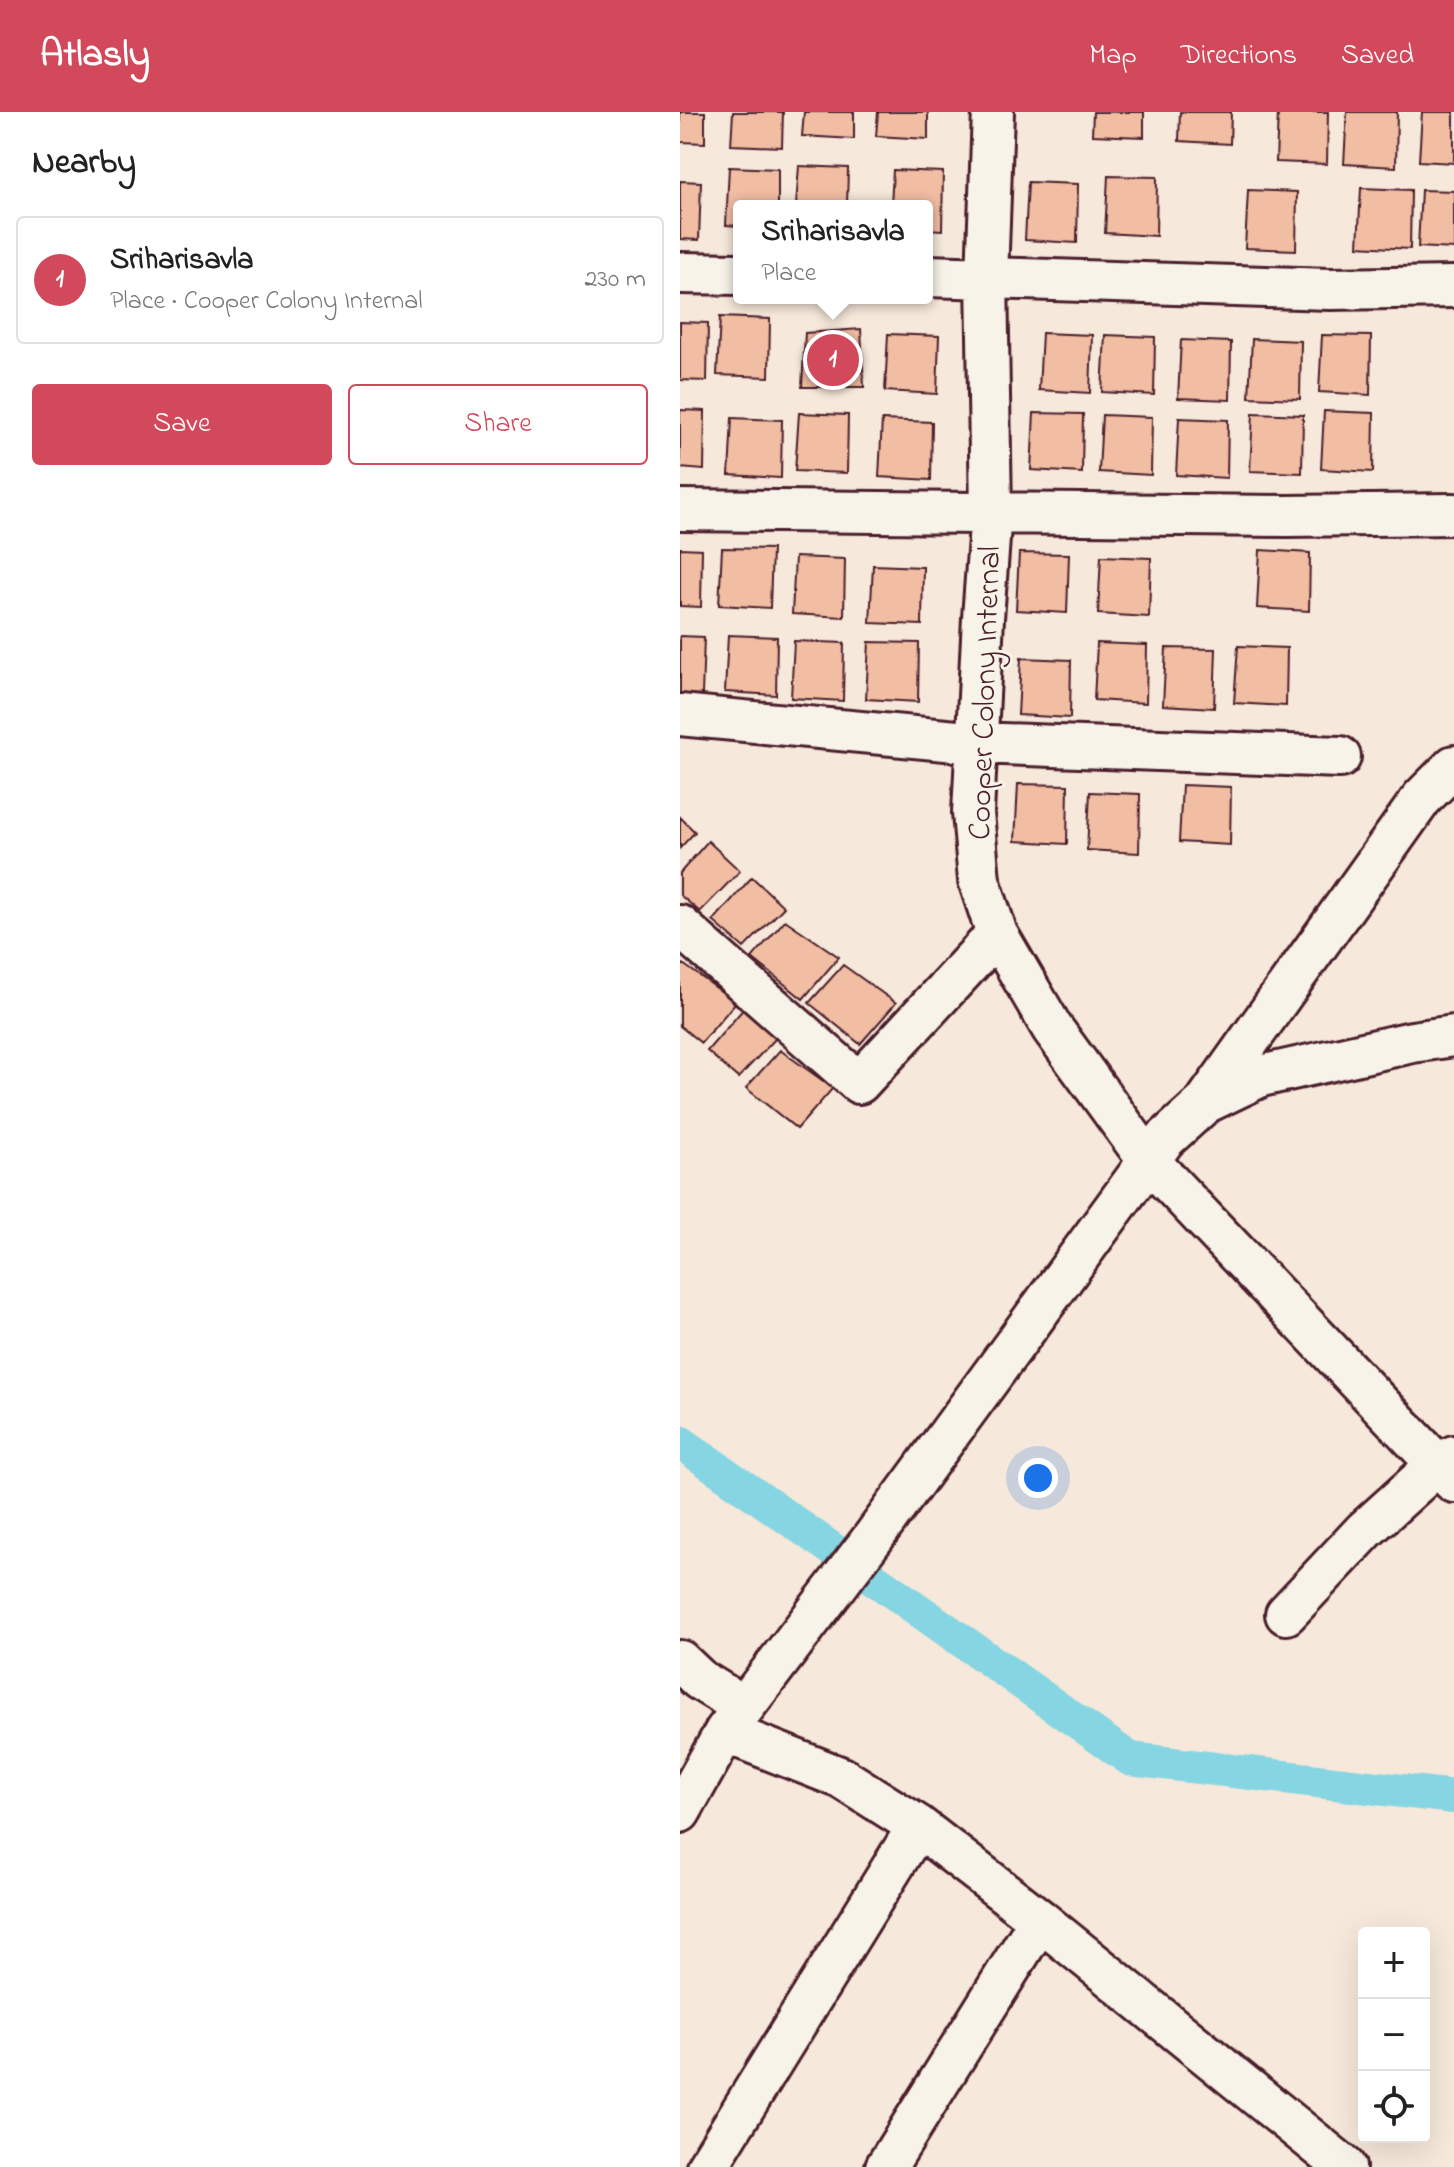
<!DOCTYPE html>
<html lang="en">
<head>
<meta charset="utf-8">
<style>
	body { margin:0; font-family:"Indie Flower",sans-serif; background:#f2f2f2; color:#222 }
	.controls { position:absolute; right:24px; bottom:24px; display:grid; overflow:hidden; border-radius:8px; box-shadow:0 8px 32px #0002 }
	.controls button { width:72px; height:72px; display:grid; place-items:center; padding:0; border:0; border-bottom:2px solid #e0e0e0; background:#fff; color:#222; font:40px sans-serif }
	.you { position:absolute; left:358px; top:1366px; width:28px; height:28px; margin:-20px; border:6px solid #fff; border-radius:50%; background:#1a73e8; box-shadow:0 0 0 12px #1a73e833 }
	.badge { display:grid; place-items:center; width:52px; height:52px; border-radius:50%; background:#d1495b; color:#fff; font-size:26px; font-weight:700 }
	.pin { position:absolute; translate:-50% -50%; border:4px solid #fff; box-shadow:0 2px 8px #0006 }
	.popup { position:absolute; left:53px; top:88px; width:200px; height:104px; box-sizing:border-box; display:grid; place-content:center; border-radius:8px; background:#fff; filter:drop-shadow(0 2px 6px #0005); font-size:26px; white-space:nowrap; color:#767676 }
	.popup b { font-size:30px; color:#222 }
	.popup::after { content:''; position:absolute; left:50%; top:100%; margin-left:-16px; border:16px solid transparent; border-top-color:#fff }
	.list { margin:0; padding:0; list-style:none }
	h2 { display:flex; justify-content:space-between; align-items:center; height:104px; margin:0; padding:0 32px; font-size:34px }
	h2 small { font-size:26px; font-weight:400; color:#767676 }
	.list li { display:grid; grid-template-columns:52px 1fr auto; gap:24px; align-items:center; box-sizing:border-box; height:128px; margin:0 16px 16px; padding:0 16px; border:2px solid #e0e0e0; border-radius:8px }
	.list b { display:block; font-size:30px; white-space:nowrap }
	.list p { margin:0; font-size:26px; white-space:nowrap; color:#767676 }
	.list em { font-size:26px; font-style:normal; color:#767676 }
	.actions { display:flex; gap:16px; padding:24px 32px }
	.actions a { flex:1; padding:18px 0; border:2px solid #d1495b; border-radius:8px; text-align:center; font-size:28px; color:#d1495b }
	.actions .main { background:#d1495b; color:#fff }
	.icon { flex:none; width:44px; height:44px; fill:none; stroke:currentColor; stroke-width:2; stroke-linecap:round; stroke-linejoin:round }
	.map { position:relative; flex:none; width:774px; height:2055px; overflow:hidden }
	header { display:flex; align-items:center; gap:48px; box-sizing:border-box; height:112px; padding:0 40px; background:#d1495b; color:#fff }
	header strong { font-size:38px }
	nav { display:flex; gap:44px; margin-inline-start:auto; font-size:28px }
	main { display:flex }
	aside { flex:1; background:#fff }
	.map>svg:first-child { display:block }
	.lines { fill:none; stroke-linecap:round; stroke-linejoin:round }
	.canal { stroke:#86d5e2; stroke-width:34 }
	.building { fill:#f1bda3; stroke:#4a1f2b; stroke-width:2 }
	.minor-casing { stroke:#4a1f2b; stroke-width:46 }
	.minor { stroke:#f7f3e8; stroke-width:40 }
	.labels { text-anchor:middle; stroke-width:6; stroke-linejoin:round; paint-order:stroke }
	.street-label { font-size:32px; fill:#4a1f2b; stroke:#f7f3e8 }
</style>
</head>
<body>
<header>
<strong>Atlasly</strong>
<nav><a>Map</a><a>Directions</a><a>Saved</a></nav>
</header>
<main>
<aside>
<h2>Nearby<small></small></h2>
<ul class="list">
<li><span class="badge">1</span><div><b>Sriharisavla</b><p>Place · Cooper Colony Internal</p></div><em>230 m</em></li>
</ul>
<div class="actions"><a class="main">Save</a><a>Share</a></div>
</aside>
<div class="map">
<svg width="774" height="2055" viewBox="0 0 774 2055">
	<rect width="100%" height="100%" fill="#f6e8da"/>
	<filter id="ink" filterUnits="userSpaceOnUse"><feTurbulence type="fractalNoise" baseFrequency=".0125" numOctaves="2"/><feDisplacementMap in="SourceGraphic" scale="16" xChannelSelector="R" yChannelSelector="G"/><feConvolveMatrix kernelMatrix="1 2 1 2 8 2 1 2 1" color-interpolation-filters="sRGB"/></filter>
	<g filter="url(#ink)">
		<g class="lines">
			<path class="canal" d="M 0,1330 L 450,1647 L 774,1685"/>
		</g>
		<path class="building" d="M 0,0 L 25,0 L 25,31 L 0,30 Z
			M 53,0 L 103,0 L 102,35 L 51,33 Z
			M 124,0 L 174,0 L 174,27 L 122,24 Z
			M 198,0 L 248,0 L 248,27 L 196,24 Z
			M 413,0 L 464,0 L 464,25 L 412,23 Z
			M 500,0 L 551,0 L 550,32 L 499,29 Z
			M 598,0 L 648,0 L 647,52 L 596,50 Z
			M 667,0 L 717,0 L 716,55 L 664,52 Z
			M 742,0 L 774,0 L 774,51 L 739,49 Z
			M 119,54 L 168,56 L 167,94 L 116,94 Z
			M 49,55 L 98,57 L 98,94 L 59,94 L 59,114 L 46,113 Z
			M 213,58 L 263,60 L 262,118 L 247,117 L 247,94 L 211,94 Z
			M 428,64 L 477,65 L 476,124 L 425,121 Z
			M 0,69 L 21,70 L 19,128 L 0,127 Z
			M 348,70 L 398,72 L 397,131 L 345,128 Z
			M 681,76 L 731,78 L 730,137 L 678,134 Z
			M 568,78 L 617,80 L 616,138 L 565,136 Z
			M 741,78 L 774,79 L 774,137 L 738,135 Z
			M 40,205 L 90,207 L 89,265 L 37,263 Z
			M 0,210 L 28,211 L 27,269 L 0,268 Z
			M 181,217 L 184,275 L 122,275 L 125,221 Z
			M 362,221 L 412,223 L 410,281 L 359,278 Z
			M 208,222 L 259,224 L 257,282 L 205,279 Z
			M 425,223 L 475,225 L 474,283 L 422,280 Z
			M 642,223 L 691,224 L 690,283 L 639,280 Z
			M 572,227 L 621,229 L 620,287 L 569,285 Z
			M 501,228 L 551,230 L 550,288 L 498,286 Z
			M 0,298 L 25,299 L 24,358 L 0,356 Z
			M 644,299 L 694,301 L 693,360 L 641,357 Z
			M 119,301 L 168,303 L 167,361 L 115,359 Z
			M 354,301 L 403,302 L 402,361 L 351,358 Z
			M 573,301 L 623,303 L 622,361 L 570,359 Z
			M 422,303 L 472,305 L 471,363 L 419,360 Z
			M 52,306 L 102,308 L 101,366 L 49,363 Z
			M 499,306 L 548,308 L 547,366 L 496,363 Z
			M 202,308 L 252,310 L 251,368 L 199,365 Z
			M 0,436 L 22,437 L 21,495 L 0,494 Z
			M 42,436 L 92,437 L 90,496 L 39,493 Z
			M 580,438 L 630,441 L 629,499 L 577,496 Z
			M 339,441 L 389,442 L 387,501 L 336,498 Z
			M 421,444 L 471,446 L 469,505 L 418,502 Z
			M 115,445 L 165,447 L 164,505 L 112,502 Z
			M 193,453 L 243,455 L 242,513 L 190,511 Z
			M 48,523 L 97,525 L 96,583 L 45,580 Z
			M 0,524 L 24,525 L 22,583 L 0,582 Z
			M 114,529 L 164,531 L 163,589 L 111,586 Z
			M 189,530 L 239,531 L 238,590 L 186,587 Z
			M 417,531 L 467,533 L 466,591 L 414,588 Z
			M 558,534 L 607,536 L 606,594 L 554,591 Z
			M 486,536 L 536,537 L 534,596 L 483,593 Z
			M 341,546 L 391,548 L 390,606 L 338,603 Z
			M 338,672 L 388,673 L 387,732 L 335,729 Z
			M 502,673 L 551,675 L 550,733 L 499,730 Z
			M 410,680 L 460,682 L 459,741 L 407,738 Z
			M 0,705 L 15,720 L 0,736 Z
			M 28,729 L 60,759 L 20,800 L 0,783 L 0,761 Z
			M 72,765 L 104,795 L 64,836 L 33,809 Z
			M 105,808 L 159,845 L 123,887 L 72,846 Z
			M 3,852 L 56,890 L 21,931 L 0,914 L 0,856 Z
			M 163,853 L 216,891 L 180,932 L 129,891 Z
			M 66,894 L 98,924 L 58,966 L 27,939 Z
			M 100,938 L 153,976 L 117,1017 L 66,976 Z"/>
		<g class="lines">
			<g class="minor-casing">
				<path id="minor" d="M 313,0 L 307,165 L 311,400 L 303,506 L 293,701 L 299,768 L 317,822 L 372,916 L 468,1048 L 774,1370
					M 0,161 L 59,162
					M 247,164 L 650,177 L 774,175
					M 0,398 L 606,404 L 774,402
					M 0,603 L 298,631 L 660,645
					M 0,814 L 179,971 L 317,822
					M 527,988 L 742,686 L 774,654
					M 606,1502 L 685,1418 L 758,1352 L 774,1344
					M 0,1549 L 20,1568 L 64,1595
					M 45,1620 L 162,1666 L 238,1714 L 360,1808 L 665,2055
					M 0,1700 L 45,1620 L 193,1426 L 484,1028 L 525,991 L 581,964 L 732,930 L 774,924
					M 27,2055 L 238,1714
					M 206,2055 L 360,1808"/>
			</g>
			<use href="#minor" class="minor"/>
		</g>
	</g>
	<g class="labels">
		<g class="street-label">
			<text transform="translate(303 581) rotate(-88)" y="11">Cooper Colony Internal</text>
		</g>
	</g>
</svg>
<div class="controls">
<button>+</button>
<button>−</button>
<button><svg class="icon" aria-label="locate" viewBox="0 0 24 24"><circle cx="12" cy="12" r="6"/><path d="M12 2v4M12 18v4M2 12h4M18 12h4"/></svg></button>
</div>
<div class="you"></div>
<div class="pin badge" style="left:153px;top:248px">1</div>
<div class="popup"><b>Sriharisavla</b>Place</div>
</div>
</main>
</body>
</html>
